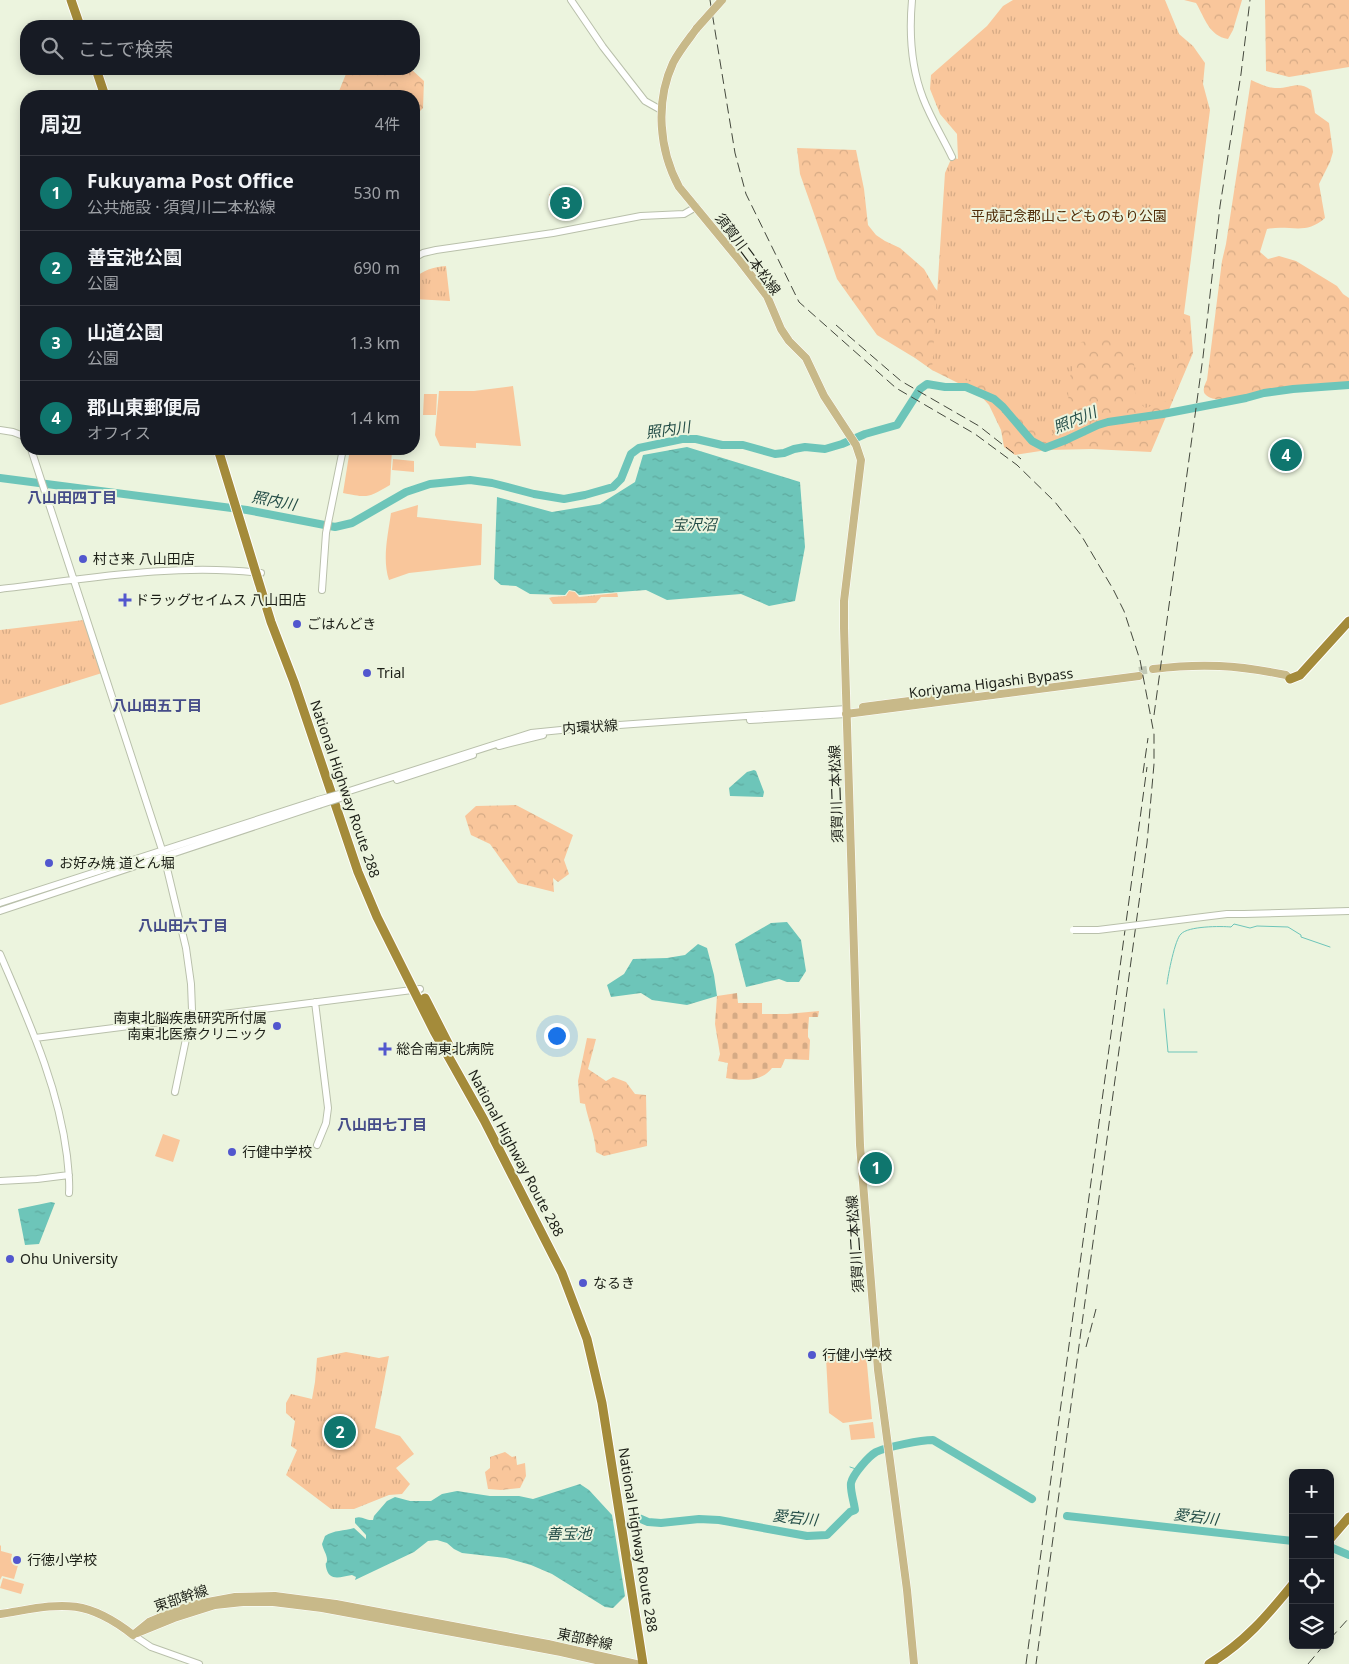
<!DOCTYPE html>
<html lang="ja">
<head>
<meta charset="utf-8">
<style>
	body { margin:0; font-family:"Noto Sans","Noto Sans JP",sans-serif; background:#242831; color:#f1f3f6 }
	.controls { position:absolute; right:15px; bottom:15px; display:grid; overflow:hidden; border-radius:10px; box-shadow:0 2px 12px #0003 }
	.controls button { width:45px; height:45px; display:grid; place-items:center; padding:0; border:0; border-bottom:1px solid #363941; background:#171b24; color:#f1f3f6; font:25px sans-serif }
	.you { position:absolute; left:556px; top:1035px; width:18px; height:18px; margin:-12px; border:4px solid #fff; border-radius:50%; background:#1a73e8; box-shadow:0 0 0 8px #1a73e833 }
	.badge { display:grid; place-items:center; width:32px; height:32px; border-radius:50%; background:#0f766e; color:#fff; font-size:16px; font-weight:700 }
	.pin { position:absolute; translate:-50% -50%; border:2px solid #fff; box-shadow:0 1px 5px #0006 }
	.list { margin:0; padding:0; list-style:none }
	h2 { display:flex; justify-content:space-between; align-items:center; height:65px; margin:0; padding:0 20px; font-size:21px }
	h2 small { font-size:16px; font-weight:400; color:#9ea1a6 }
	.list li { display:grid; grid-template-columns:32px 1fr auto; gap:15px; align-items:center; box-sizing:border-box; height:75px; padding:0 20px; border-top:1px solid #363941 }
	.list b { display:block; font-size:19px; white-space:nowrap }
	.list p { margin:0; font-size:16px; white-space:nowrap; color:#9ea1a6 }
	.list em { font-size:16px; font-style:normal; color:#9ea1a6 }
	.icon { flex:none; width:28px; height:28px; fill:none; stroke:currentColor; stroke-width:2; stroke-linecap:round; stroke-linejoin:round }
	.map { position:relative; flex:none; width:1349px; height:1664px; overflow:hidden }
	.search { position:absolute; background:#171b24; box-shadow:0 2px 12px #0003; left:20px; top:20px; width:400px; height:55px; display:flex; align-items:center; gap:12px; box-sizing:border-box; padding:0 18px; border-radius:20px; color:#9ea1a6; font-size:19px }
	.panel { position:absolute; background:#171b24; box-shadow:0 2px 12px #0003; left:20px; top:90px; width:400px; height:365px; border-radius:20px }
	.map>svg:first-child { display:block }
	.grass { fill:#f9c69b }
	.forest { fill:url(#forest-crowns) }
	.cemetery { fill:url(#cemetery-stones) }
	.park { fill:url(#park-tufts) }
	.water { fill:url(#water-ripples) }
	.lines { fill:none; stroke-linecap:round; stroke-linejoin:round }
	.stream { stroke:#6dc5b9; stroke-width:1 }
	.river { stroke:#6dc5b9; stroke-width:8 }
	.major-tunnel { stroke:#c2c9b6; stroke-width:8; stroke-dasharray:8 4; stroke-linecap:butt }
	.minor-casing { stroke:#b9c0ab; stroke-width:8 }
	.major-casing { stroke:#fff; stroke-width:9 }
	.highway-casing { stroke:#fff; stroke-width:11 }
	.minor { stroke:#fff; stroke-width:6 }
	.major { stroke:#c8b989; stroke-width:8 }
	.highway { stroke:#a48b3a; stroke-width:9 }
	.rail { stroke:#44483d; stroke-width:1; stroke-dasharray:10 5; stroke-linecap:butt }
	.minor-bridge-casing { stroke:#b9c0ab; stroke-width:8; stroke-linecap:butt }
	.major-bridge-casing { stroke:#fff; stroke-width:9; stroke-linecap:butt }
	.minor-bridge { stroke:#fff; stroke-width:6 }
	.major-bridge { stroke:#c8b989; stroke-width:8 }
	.poi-dot { fill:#5257ce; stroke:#ecf4de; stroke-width:2 }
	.labels { text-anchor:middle; stroke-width:4; stroke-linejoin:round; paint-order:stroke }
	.park-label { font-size:14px; fill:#502d09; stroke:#ecf4de }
	.street-label { font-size:14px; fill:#1c1f17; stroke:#ecf4de }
	.poi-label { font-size:14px; fill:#1c1f17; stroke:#ecf4de; text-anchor:start }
	.water-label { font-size:15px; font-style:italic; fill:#244d47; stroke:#ecf4de }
	.neighbourhood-label { font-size:15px; font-weight:bold; fill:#454c89; stroke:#ecf4de }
</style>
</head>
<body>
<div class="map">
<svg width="1349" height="1664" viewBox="0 0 1349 1664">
	<defs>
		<pattern id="forest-crowns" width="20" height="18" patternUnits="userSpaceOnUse" patternTransform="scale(1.25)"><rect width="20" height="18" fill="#f9c69b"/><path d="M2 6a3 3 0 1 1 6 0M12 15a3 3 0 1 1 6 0" fill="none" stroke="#d5aa85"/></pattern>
		<pattern id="cemetery-stones" width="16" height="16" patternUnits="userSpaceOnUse" patternTransform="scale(1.25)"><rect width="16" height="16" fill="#f9c69b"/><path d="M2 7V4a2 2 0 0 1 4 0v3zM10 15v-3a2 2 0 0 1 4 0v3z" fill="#d5aa85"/></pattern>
		<pattern id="park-tufts" width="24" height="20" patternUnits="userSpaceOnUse" patternTransform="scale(1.25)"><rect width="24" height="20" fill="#f9c69b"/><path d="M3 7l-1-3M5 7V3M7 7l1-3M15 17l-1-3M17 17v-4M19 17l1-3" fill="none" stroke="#d5aa85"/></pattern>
		<pattern id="water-ripples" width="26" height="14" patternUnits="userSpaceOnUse" patternTransform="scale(1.25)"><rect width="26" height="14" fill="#6dc5b9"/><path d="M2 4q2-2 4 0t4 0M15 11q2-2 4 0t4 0" fill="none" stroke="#5ea99e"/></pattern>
	</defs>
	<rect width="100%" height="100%" fill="#ecf4de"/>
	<path class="grass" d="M 513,386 L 521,446 L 476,443 L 476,448 L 440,446 L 435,435 L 439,391 L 474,391 Z
		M 424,394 L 437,394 L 436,415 L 423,415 Z
		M 350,449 L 392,449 L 390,485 C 368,498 368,498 343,493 Z
		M 393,459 L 414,461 L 414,472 L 392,470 Z
		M 418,505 L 417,517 L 482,524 L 481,565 L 409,573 L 389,580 C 382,559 388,535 391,513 Z
		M 163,1134 L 180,1140 L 173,1162 L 155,1156 Z
		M 832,1351 L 866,1353 L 872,1419 L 843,1423 L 829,1413 L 826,1358 Z
		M 873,1422 L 875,1438 L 851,1440 L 849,1425 Z
		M 0,1545 L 1,1546 L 1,1551 L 12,1554 L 11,1560 L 19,1562 L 14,1579 L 2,1576 L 0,1580 Z
		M 3,1578 L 24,1584 L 21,1594 L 0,1588 Z"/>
	<path class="forest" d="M 1184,0 L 1242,0 L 1233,30 L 1228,39 C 1209,36 1205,18 1196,3 Z
		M 1265,0 L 1349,0 L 1349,67 L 1289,77 L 1266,71 Z
		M 348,69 L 411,69 L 424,81 L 423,108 L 414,117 L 414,96 L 337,96 Z
		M 1251,80 C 1258,83 1268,88 1275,88 C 1289,89 1298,80 1311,90 L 1315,113 L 1329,123 L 1333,152 L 1330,162 L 1319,184 L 1325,218 C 1305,236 1290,224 1267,229 L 1260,252 L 1268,259 L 1279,256 L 1296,261 L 1337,286 L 1343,294 L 1349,298 L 1349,382 C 1331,383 1313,383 1295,386 C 1276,388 1219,410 1205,394 C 1202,390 1205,384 1207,380 L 1222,261 L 1226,244 Z
		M 797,148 L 856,150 L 864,189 L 868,225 L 876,235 L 885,241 L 900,248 L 924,269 L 935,288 L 947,301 L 1176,311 L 1190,316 L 1193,353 L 1151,452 L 1092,449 L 1047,450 L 1015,455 L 1004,447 L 1001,430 L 989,405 L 978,393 L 932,370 L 915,358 L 877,335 L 837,279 L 800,174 Z
		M 516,805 L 573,835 L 564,860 L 569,874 L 558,882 L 553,878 L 554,892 L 518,883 L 490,844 L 471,835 L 465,816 L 476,806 Z
		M 587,1038 L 596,1039 L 588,1069 L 606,1081 L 613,1077 L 626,1082 L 635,1094 L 646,1095 L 647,1146 L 604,1156 L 596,1152 C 595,1135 588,1120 585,1104 L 580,1103 L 578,1081 Z
		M 505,1452 L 512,1457 L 516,1456 L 517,1465 L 525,1463 L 526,1476 L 520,1488 L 501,1490 L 488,1489 L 485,1472 L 490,1468 L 490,1457 Z"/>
	<path class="cemetery" d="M 737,993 L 738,1003 L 762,1003 L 762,1014 L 787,1014 L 819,1011 L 818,1017 L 809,1017 L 808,1031 L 808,1037 L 810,1040 L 809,1060 L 785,1059 L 781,1068 L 772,1068 C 762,1082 741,1081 726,1078 L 728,1063 L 718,1061 L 720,1054 L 715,1024 L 717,996 Z"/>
	<path class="park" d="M 1013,0 L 1165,0 L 1179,34 L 1193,46 L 1205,63 L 1203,84 L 1210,110 L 1173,399 L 1145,408 L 1136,399 L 1134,363 L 1106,338 L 1081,342 L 1068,383 L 1069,428 L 1042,438 L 1002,391 L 932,370 L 945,173 L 952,157 L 958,159 L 957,134 L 940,114 L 930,89 L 931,75 L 987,26 L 1003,6 Z
		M 577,191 L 582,197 L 581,208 L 552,212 L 549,194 L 564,197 L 568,192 Z
		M 446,266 L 450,301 L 414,299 L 414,279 C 423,270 433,267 446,266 Z
		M 569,591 L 575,592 L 579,597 L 617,593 L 618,597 L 601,597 L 596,603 L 553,604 L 549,598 L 552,597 L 566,596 Z
		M 84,620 L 102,673 L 0,705 L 0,630 Z
		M 346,1352 L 379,1358 L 389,1356 L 375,1428 L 400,1436 L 414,1454 L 396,1468 L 410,1484 L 402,1494 L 389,1495 L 354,1509 L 331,1509 L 286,1475 L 297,1450 L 291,1446 L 295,1421 L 286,1413 L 286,1403 L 291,1394 L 312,1399 L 315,1382 L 317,1358 Z"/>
	<path class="water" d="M 687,447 L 800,482 L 805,547 L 795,601 L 769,606 L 741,594 L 667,600 L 646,590 L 579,595 L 575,591 L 569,590 L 565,595 L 530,594 L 516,586 L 501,585 L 494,579 L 497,497 L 552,512 L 600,504 L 635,482 L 643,455 Z
		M 754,770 L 756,771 L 764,792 L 763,797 L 730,796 L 729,788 L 747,772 Z
		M 787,922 L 801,940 L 806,971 L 799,982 L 787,982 L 779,979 L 746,987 L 735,944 L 771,923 Z
		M 698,944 L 707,948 L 714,975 L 717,996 L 687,1005 L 652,1000 L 641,993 L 611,997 L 607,985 L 624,974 L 633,959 L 667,958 L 685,955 Z
		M 51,1202 L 55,1203 L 39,1244 L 25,1245 L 18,1209 Z
		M 580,1484 L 589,1490 L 612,1515 L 625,1596 L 613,1608 L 605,1607 L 552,1574 L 531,1565 L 506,1558 L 462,1553 L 454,1549 L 447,1543 L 437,1540 L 428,1541 L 414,1552 L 355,1580 L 356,1577 L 352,1575 C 340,1577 329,1582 326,1567 C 325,1560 327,1566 327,1559 C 327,1555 323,1549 322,1544 L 325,1536 C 334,1530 344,1531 354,1528 L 366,1539 L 366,1535 L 355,1523 L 355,1518 C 362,1515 366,1521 373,1520 L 374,1516 L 387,1501 L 395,1497 L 410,1501 L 431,1501 L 442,1494 L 457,1491 L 490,1496 L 519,1496 L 533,1499 Z"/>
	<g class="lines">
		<path class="stream" d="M 1167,984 C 1168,975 1175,939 1181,934 C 1188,926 1221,926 1231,927 L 1234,924 L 1250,928 L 1257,926 L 1288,927 L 1301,935 L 1301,937 L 1330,947
			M 1164,1009 L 1168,1052 L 1197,1052
			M 850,1467 L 859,1470"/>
		<path class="river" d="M 0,478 L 247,510 L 335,527 L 352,523 L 406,492 L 430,484 L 470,480 L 492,483 L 534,494 L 564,499 L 585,495 L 613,487 L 621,479 L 631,454 L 639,448 L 658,444 L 682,439 L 696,439 L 722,445 L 743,445 L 775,454 L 784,453 L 794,449 L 805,447 L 825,449 L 842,444 L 865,434 L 897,425 L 920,389 L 927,384 L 945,387 L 966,387 L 994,399 L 1003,407 L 1032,441 L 1045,448 L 1066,440 L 1098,425 L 1108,422 L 1163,414 L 1246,398 L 1264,393 L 1293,389 L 1349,385
			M 634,1516 L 648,1522 L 661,1523 L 699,1519 L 719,1520 L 807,1536 L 827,1535 L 850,1512 L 855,1510 C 854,1502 850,1490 851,1483 C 853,1474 869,1456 876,1452 C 886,1447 921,1440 933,1440 L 1032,1499
			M 1067,1516 L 1293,1541
			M 1330,1547 L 1349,1555"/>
		<path class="major-tunnel" d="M 1139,671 L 1153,669"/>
		<g class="minor-casing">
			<path id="minor" d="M 571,0 L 603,47 L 645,101 L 661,110
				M 912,0 C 909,33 911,67 923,98 C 931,119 943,138 952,157
				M 414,258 L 423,253 L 436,250 L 553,233 L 641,216 L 684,214 L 696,207
				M 0,430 L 13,432 L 26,437
				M 31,449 L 164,856 L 186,948 L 191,984 L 192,1010 L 175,1092
				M 0,589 C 86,579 174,563 261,573
				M 322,590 L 326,533 L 343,449
				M 750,720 L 846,714
				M 499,746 L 543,735
				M 397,780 L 473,755
				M 343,793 L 531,733 L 591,727 L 846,709
				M 0,903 L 318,800
				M 0,911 L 319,805
				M 1244,914 L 1349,911
				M 0,954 C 28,1020 58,1084 67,1156 C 68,1168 70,1181 69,1193
				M 315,1002 L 328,1108 L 326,1123 L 317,1145
				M 35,1038 L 420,989
				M 0,1181 L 37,1179 L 69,1175
				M 133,1635 L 151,1647 L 199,1664"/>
		</g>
		<g class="major-casing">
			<path id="major" d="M 697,28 C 689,39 679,51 673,63 C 655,102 659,150 679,187 L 740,261 L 767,296 L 781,329 L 789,341 L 806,358 L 824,396 L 856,445 L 861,460 L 844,601 L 844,628 L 860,1145 L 878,1370 L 907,1590 L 914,1664
				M 1153,669 C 1202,663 1237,665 1286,675 L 1290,679
				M 863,707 L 971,693
				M 846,714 L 1139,676
				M 0,1614 C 58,1605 82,1595 133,1635
				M 137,1633 L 174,1618 L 215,1605 L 243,1602 L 273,1602 L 322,1608 L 561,1652 L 613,1664
				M 133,1635 L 149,1622 L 180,1609 L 197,1604 L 235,1597 L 275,1596 L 336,1604 L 548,1644 L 636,1664"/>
		</g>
		<g class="highway-casing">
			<path id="highway" d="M 71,0 L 80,26
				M 96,69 L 105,96
				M 218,449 L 271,622 L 294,682 L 358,872 L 377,917 L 434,1031 L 484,1120 L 562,1273 L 587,1339 L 602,1403 L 643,1664
				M 1290,679 L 1300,675 L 1349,621
				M 425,998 L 451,1049
				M 1330,1539 L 1349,1517
				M 1209,1664 C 1245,1642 1267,1616 1293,1584"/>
		</g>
		<use href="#minor" class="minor"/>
		<use href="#major" class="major"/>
		<use href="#highway" class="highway"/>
		<path class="rail" d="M 710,0 L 735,153 L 746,194 L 799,302 L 896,388 L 975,434 L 1017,465 L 1055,502 L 1081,535 L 1113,589 L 1124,611 L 1140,660 L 1154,734 L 1154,764 L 1147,843 L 1036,1664
			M 836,325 L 901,381 L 979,426 L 1021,459
			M 1154,715 L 1203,357 L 1220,206 L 1241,74 L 1250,0
			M 1143,773 L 1148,738
			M 1086,1347 L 1096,1309
			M 1330,1639 L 1349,1618
			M 1026,1664 L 1147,767
			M 1308,1664 L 1324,1645"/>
		<g class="minor-bridge-casing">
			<path id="minor-bridge" d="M 318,800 L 343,793
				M 319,805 L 347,796
				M 1073,930 L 1098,930 L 1227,914 L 1244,914"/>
		</g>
		<g class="major-bridge-casing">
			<path id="major-bridge" d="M 697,28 L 722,0"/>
		</g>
		<use href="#minor-bridge" class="minor-bridge"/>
		<use href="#major-bridge" class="major-bridge"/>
	</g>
	<g class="poi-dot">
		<circle cx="83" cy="559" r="5"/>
		<path d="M122.5 592.5h5v5h5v5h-5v5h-5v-5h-5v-5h5z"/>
		<circle cx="297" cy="624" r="5"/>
		<circle cx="367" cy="673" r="5"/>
		<circle cx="49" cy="863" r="5"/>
		<circle cx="277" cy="1026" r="5"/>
		<path d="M382.5 1041.5h5v5h5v5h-5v5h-5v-5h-5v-5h5z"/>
		<circle cx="232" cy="1152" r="5"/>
		<circle cx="10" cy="1259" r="5"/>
		<circle cx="583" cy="1283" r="5"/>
		<circle cx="812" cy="1355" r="5"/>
		<circle cx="17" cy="1560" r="5"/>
	</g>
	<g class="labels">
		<g class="park-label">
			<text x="1069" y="221">平成記念郡山こどものもり公園</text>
		</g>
		<g class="street-label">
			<text transform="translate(748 254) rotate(53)" y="5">須賀川二本松線</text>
			<text transform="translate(991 683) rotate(-7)" y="5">Koriyama Higashi Bypass</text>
			<text transform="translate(590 727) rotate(-4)" y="5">内環状線</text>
			<text transform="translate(345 789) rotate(71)" y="5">National Highway Route 288</text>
			<text transform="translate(836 794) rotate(-92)" y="5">須賀川二本松線</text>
			<text transform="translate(516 1153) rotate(62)" y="5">National Highway Route 288</text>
			<text transform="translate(855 1244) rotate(-94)" y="5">須賀川二本松線</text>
			<text transform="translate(638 1540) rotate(81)" y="5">National Highway Route 288</text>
			<text transform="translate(181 1598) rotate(-18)" y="5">東部幹線</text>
			<text transform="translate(585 1639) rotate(12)" y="5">東部幹線</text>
		</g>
		<g class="poi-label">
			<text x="93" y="564">村さ来 八山田店</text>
			<text x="135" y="605">ドラッグセイムス 八山田店</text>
			<text x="307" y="629">ごはんどき</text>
			<text x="377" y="678">Trial</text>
			<text x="59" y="868">お好み焼 道とん堀</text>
			<text x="267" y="1023" text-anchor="end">南東北脳疾患研究所付属<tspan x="267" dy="16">南東北医療クリニック</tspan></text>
			<text x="396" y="1054">総合南東北病院</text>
			<text x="242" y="1157">行健中学校</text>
			<text x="20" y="1264">Ohu University</text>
			<text x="593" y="1288">なるき</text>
			<text x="822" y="1360">行健小学校</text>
			<text x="27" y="1565">行徳小学校</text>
		</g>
		<g class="water-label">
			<text transform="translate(1075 420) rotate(-22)" y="5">照内川</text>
			<text transform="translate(668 430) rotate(-8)" y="5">照内川</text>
			<text transform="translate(274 501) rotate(11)" y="5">照内川</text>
			<text x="694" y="530">宝沢沼</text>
			<text transform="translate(1196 1517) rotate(7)" y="5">愛宕川</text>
			<text transform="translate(795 1518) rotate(6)" y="5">愛宕川</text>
			<text x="569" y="1539">善宝池</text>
		</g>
		<g class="neighbourhood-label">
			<text x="72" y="503">八山田四丁目</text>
			<text x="157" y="711">八山田五丁目</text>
			<text x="183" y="931">八山田六丁目</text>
			<text x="382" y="1130">八山田七丁目</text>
		</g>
	</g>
</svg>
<div class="controls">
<button>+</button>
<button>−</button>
<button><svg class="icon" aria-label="locate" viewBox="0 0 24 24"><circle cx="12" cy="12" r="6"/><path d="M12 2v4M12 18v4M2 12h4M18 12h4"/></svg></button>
<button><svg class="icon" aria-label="layers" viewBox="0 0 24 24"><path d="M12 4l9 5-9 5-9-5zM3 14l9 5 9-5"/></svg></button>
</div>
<div class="you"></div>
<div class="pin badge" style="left:876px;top:1168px">1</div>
<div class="pin badge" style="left:340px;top:1432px">2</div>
<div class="pin badge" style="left:566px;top:203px">3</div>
<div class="pin badge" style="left:1286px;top:455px">4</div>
<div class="search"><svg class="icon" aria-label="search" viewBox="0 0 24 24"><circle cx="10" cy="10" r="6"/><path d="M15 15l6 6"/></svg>ここで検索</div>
<section class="panel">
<h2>周辺<small>4件</small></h2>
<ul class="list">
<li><span class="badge">1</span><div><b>Fukuyama Post Office</b><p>公共施設 · 須賀川二本松線</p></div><em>530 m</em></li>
<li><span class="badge">2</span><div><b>善宝池公園</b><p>公園</p></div><em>690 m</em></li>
<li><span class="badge">3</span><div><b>山道公園</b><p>公園</p></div><em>1.3 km</em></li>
<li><span class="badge">4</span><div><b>郡山東郵便局</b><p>オフィス</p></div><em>1.4 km</em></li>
</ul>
</section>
</div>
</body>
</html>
